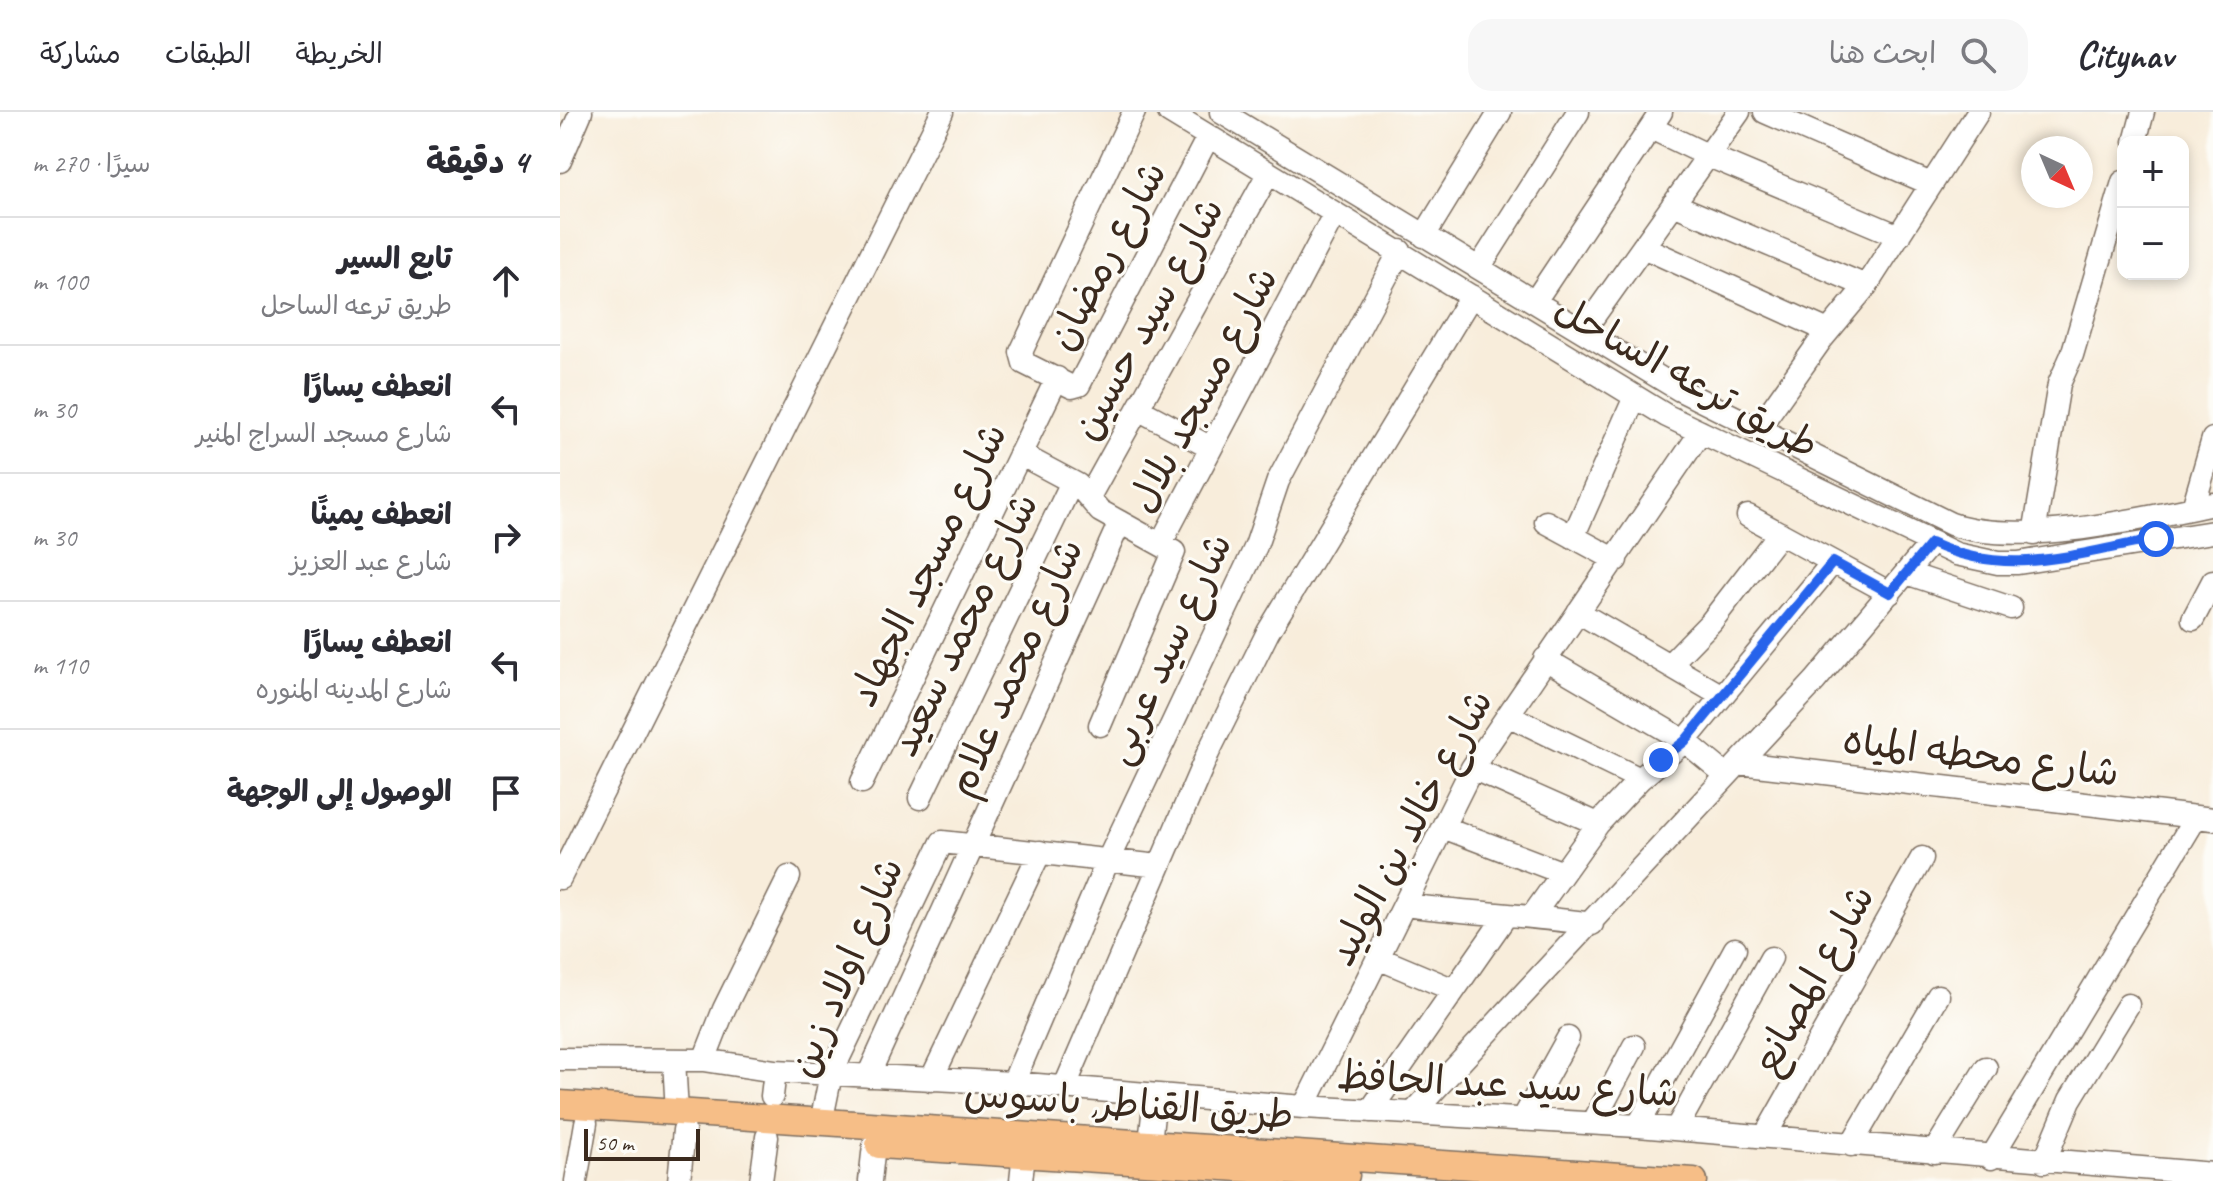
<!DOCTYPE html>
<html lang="ar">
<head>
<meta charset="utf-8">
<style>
	body { margin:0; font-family:Caveat,"Playpen Sans Arabic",sans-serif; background:#f7f7f7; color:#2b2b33; direction:rtl }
	.controls { position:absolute; right:24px; top:24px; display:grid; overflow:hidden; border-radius:16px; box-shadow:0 4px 12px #0003 }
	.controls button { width:72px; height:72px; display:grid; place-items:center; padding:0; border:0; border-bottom:2px solid #e1e1e2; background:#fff; color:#2b2b33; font:40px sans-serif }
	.compass { position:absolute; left:1461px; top:24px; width:72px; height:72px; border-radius:50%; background:#fff; box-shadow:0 4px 12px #0003; rotate:136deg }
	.scale { position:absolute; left:24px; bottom:20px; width:116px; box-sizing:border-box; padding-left:8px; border:4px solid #3b2a1e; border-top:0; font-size:22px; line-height:28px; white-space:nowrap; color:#3b2a1e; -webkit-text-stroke:6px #fdfcf7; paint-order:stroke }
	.stop { position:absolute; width:24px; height:24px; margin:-18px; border:6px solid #2563eb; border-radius:50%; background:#fff }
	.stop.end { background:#2563eb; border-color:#fff; box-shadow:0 2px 8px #0008 }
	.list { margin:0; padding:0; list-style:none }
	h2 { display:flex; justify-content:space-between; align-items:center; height:104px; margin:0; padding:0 32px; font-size:34px }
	h2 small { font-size:26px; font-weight:400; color:#7c7c81 }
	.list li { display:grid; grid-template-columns:52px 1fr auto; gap:24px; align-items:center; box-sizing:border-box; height:128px; padding:0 32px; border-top:2px solid #e1e1e2 }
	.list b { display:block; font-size:30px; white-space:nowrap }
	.list p { margin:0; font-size:26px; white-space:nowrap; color:#7c7c81 }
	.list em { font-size:26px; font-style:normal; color:#7c7c81 }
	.icon { flex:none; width:44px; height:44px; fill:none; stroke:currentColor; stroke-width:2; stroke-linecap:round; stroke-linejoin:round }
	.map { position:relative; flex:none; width:1653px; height:1069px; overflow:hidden; direction:ltr }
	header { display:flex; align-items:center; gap:48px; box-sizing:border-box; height:112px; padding:0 40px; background:#fff; border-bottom:2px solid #e1e1e2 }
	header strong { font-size:38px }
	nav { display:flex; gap:44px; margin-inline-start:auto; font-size:28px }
	.search { width:560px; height:72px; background:#f7f7f7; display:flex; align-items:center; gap:20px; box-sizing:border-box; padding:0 28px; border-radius:24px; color:#7c7c81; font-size:30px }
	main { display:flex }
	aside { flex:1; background:#fff }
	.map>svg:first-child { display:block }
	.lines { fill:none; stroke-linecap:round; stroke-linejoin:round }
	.minor-casing { stroke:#7d6e60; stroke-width:25 }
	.major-casing { stroke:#7d6e60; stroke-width:29 }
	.minor { stroke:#fff; stroke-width:22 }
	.major { stroke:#f6be87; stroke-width:26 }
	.route { stroke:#2563eb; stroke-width:10 }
	.labels { text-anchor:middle; stroke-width:6; stroke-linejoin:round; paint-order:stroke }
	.street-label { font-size:40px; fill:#3b2a1e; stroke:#fdfcf7 }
</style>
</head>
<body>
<header>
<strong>Citynav</strong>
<div class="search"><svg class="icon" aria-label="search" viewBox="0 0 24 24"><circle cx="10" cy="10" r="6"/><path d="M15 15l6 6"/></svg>ابحث هنا</div>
<nav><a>الخريطة</a><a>الطبقات</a><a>مشاركة</a></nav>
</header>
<main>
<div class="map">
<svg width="1653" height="1069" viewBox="0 0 1653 1069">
	<rect width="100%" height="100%" fill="#fdfcf7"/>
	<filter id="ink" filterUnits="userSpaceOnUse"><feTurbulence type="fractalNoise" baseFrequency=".0125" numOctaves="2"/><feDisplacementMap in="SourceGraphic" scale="16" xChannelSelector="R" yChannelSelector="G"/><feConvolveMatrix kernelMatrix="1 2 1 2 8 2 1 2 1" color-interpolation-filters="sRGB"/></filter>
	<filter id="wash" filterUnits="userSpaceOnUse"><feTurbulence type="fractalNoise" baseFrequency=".006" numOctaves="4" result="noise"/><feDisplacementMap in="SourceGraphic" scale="32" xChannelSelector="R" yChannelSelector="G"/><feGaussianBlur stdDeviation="1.8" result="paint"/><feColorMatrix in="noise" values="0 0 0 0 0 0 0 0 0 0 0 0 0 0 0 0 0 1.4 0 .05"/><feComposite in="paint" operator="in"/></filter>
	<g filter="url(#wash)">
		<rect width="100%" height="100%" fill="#f8eddb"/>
	</g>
	<g filter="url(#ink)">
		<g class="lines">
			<g class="minor-casing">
				<path id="minor" d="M 574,0 L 461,240 L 464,251 L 512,275 L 519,273 L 648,25
					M 609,0 L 1107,304 L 1396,442 L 1438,451 L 1458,451 L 1653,420
					M 661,0 L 1120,278 L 1391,412 C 1461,435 1580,407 1653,392
					M 1205,0 L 1371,72
					M 1091,16 L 1149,44 L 1339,124
					M 1575,30 L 1583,0
					M 0,49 L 21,0
					M 1113,92 L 1306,174
					M 864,124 L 940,0
					M 1083,135 L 1268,219
					M 919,156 L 1018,0
					M 975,189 L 1101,0
					M 1024,218 L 1179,0
					M 578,297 L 651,336
					M 1198,317 L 1261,228 L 1306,174 L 1418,0
					M 460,342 L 518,373 L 540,399 L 614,440 L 540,613
					M 529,385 L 708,62
					M 1633,396 L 1653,327
					M 1188,404 L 1330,481
					M 986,410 L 1056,448
					M 1474,422 L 1499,272 L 1512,243 L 1563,70
					M 1013,425 L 1075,285
					M 601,431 L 775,101
					M 1346,461 L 1451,496
					M 1018,500 L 1162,584
					M 1633,507 L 1653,469
					M 985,547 L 1125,629 L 1166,663
					M 1109,553 L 1151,510 L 1220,421
					M 948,603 L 1080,667
					M 1180,651 L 1653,707
					M 912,656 L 1038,712
					M 302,670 L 497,266
					M 360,686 L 512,370
					M 883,715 L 1003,761
					M 0,766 L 382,0
					M 845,793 C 907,801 970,803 1032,812
					M 973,803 L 1038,712 L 1080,667 L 1125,629 L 1273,450
					M 818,846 L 894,878
					M 0,947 L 144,948 L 215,959 L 453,971 L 744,995 L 1078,1014 L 1653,1062
					M 114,948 L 117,1000
					M 144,948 L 164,897 L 229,765
					M 308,964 L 560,410
					M 371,968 L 480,740
					M 453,971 L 548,748 L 696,434 L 718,369 L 840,139
					M 505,974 L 648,641 L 708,520 L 911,184
					M 212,984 L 215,959
					M 744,995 L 912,656 L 1141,320
					M 810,999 L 945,805
					M 853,1001 L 1255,569 L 1371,431
					M 963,1007 L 1008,926
					M 261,1011 L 271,962 L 382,730 L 599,754
					M 1033,1011 L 1074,934
					M 1078,1014 L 1175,837
					M 1116,1017 L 1211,846
					M 1205,1024 L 1362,746
					M 590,1031 L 595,984
					M 1291,1033 L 1378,884
					M 1374,1040 L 1426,956
					M 1431,1046 L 1636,705
					M 1484,1050 L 1510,988 L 1568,893
					M 16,1069 L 26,1011
					M 119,1069 L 124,1018
					M 201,1069 L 207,1025
					M 310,1069 L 314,1033
					M 461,1069 L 464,1042"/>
			</g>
			<g class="major-casing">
				<path id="major" d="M 0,992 L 1134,1069
					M 319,1033 L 786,1063"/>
			</g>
			<use href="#minor" class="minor"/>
			<use href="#major" class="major"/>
		</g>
	</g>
	<g class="lines" filter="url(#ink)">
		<path class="route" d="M 1101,648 L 1125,629 L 1273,450 L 1330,481 L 1371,431 C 1449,467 1516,441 1596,427"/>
	</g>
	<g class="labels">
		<g class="street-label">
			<text transform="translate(546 143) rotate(-62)" y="14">شارع رمضان</text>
			<text transform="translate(587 206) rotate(-61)" y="14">شارع سيد حسين</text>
			<text transform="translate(1127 264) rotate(29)" y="14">طريق ترعه الساحل</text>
			<text transform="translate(642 277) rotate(-62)" y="14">شارع مسجد بلال</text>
			<text transform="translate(367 452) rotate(-64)" y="14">شارع مسجد الجهاد</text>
			<text transform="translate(403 512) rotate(-64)" y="14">شارع محمد سعيد</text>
			<text transform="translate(607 536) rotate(-65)" y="14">شارع سيد عربى</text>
			<text transform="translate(454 555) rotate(-66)" y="14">شارع محمد علام</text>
			<text transform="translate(1421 643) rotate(7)" y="14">شارع محطه المياه</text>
			<text transform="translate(849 715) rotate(-62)" y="14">شارع خالد بن الوليد</text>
			<text transform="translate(285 855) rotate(-67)" y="14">شارع اولاد زين</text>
			<text transform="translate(1252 867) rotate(-61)" y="14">شارع المصانع</text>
			<text transform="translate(948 971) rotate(3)" y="14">شارع سيد عبد الحافظ</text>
			<text transform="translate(569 991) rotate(4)" y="14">طريق القناطر, باسوس</text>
		</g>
	</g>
</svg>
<div class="controls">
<button>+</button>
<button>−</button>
</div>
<svg class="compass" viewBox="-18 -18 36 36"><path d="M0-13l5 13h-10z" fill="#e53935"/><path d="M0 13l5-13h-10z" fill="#7c7c81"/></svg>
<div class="scale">50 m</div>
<div class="stop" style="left:1596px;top:427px"></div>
<div class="stop end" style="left:1101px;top:648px"></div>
</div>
<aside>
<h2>4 دقيقة<small>سيرًا · 270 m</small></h2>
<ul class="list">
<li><svg class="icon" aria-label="ahead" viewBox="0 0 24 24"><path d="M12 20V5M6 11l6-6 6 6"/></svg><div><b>تابع السير</b><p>طريق ترعه الساحل</p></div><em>100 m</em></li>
<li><svg class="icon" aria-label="left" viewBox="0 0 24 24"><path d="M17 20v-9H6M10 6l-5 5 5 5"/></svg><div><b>انعطف يسارًا</b><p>شارع مسجد السراج المنير</p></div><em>30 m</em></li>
<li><svg class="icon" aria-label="right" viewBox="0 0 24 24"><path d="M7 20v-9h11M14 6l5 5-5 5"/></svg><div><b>انعطف يمينًا</b><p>شارع عبد العزيز</p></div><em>30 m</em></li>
<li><svg class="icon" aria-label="left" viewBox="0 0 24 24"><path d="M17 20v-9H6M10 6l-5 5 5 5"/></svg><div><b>انعطف يسارًا</b><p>شارع المدينه المنوره</p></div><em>110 m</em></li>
<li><svg class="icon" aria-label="arrive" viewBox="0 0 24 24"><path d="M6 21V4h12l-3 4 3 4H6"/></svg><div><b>الوصول إلى الوجهة</b></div></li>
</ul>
</aside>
</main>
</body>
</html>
